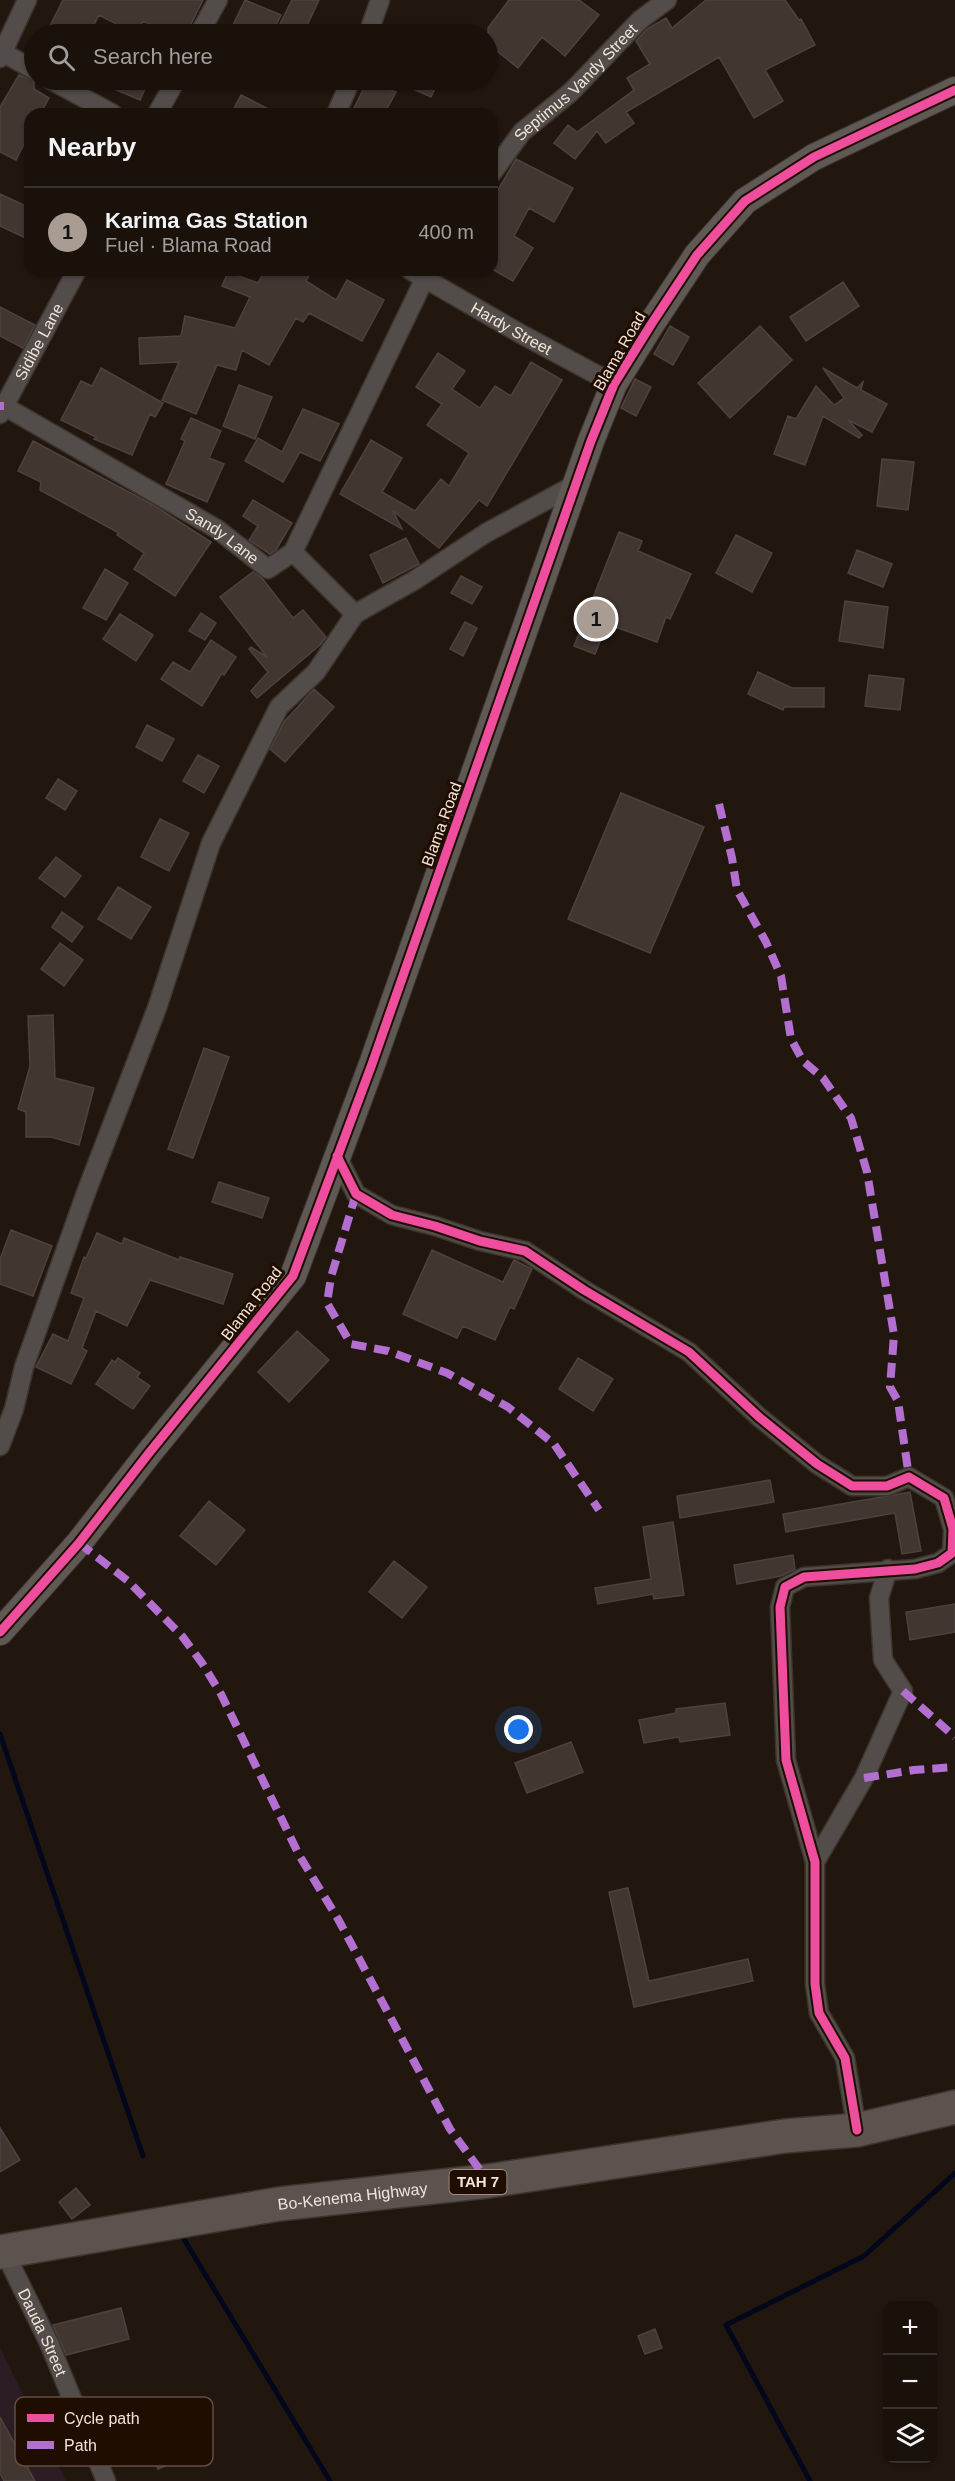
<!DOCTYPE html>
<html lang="en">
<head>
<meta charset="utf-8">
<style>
	body { margin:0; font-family:Helvetica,sans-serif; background:#231a14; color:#f1f3f6 }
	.controls { position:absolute; right:18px; bottom:18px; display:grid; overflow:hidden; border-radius:12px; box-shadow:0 2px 4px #0004 }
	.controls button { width:54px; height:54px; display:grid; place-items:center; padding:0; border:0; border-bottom:2px solid #38312c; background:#1a110b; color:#f1f3f6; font:30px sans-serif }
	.you { position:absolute; left:519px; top:1730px; width:21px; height:21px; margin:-15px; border:4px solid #fff; border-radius:50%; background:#1a73e8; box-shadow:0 0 0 9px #1a73e833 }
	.badge { display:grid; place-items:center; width:39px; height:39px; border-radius:50%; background:#a99c92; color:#111; font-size:20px; font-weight:700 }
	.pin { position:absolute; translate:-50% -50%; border:3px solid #fff; box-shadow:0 2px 6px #0006 }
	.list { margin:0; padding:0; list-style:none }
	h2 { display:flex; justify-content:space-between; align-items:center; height:78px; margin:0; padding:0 24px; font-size:26px }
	h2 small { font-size:20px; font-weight:400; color:#9f9d9d }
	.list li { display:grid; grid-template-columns:39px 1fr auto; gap:18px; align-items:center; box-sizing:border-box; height:90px; padding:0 24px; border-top:2px solid #38312c }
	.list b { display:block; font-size:22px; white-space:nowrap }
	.list p { margin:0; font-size:20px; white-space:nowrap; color:#9f9d9d }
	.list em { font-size:20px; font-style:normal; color:#9f9d9d }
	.icon { flex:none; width:33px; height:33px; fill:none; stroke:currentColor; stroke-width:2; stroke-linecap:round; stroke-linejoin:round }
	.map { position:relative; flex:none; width:955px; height:2481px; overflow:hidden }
	.search { position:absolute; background:#1a110b; box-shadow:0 2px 4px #0004; left:24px; top:24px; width:474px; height:66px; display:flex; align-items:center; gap:15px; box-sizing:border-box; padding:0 21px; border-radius:33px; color:#9f9d9d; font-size:22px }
	.panel { position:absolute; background:#1a110b; box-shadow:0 2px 4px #0004; left:24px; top:108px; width:474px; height:168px; border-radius:18px }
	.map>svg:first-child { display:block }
	.education { fill:#2c1c24 }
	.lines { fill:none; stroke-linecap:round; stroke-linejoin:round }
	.stream { stroke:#03071b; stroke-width:5 }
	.building { fill:#423631; stroke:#4e423e; stroke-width:1.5 }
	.street-casing { stroke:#3d352d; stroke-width:21 }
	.secondary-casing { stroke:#3d352d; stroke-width:28 }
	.highway-casing { stroke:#3d352d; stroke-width:36 }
	.street { stroke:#524d4a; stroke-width:18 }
	.secondary { stroke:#5f5956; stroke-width:26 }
	.highway { stroke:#5c534e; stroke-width:33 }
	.quiet { stroke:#b36fd0; stroke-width:8; stroke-dasharray:15 8; stroke-linecap:butt }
	.cycleway-casing { stroke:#200d01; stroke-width:13 }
	.cycleway { stroke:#ef4d9e; stroke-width:9 }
	.labels { text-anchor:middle; stroke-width:6; stroke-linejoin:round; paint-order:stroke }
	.shield { fill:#200d01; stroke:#b3a498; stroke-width:1.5 }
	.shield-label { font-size:15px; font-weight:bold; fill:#f2e4d9 }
	.street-label { font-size:16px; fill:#f2e4d9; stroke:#200d01 }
	.key { fill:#200d01; stroke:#5f4e42; stroke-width:1.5 }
	.key-label { font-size:16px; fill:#f2e4d9 }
</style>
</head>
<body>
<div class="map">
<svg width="955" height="2481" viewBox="0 0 955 2481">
	<rect width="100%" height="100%" fill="#22170f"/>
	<path class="education" d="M 0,2348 L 66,2481 L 0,2481 Z"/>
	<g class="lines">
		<path class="stream" d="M 0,1734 L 143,2156
			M 179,2231 L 330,2481
			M 810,2481 L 726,2325 L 864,2256 L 955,2173"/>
	</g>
	<path class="building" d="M 63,0 L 203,0 L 186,34 L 171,34 L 143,21 L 136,34 L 99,15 L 89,34 L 46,34 Z
		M 245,0 L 281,15 L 272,34 L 254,34 L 233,25 Z
		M 292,0 L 319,0 L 303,34 L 280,24 Z
		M 509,0 L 579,0 L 599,15 L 565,56 L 542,37 L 518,68 L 488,44 L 488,28 Z
		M 706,0 L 785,0 L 799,20 L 801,19 L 815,45 L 765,70 L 783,101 L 754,118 L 719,57 L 626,112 L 634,123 L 606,143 L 597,131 L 575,159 L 554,143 L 568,125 L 577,132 L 634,90 L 627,78 L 650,64 L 636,41 L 647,29 L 666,18 L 672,28 Z
		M 19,75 L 34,81 L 34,89 L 49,98 L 40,114 L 30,114 L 30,132 L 16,160 L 0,152 L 0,107 Z
		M 93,80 L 149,80 L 140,100 Z
		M 368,80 L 396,92 L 384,114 L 351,114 Z
		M 393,80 L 439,80 L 431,97 Z
		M 241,95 L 278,114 L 231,114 Z
		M 516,159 L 573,188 L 554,222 L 529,208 L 514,236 L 533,248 L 513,281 L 492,269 L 492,200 Z
		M 0,194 L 30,208 L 30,240 L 0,226 Z
		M 265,270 L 312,270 L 306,281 L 336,300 L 347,280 L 384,300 L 362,341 L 309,313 L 303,322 L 296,318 L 269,365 L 242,350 L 236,370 L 217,365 L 196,414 L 162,400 L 179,362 L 140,364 L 139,338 L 181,336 L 185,316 L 235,328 L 250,297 L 222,286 L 228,272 L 258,283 Z
		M 843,282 L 859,306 L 806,341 L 790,317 Z
		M 0,307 L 35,325 L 23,348 L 0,336 Z
		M 670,326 L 689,337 L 673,365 L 654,354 Z
		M 760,326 L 792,360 L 730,418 L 698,383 Z
		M 438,353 L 465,371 L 452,389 L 480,408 L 495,386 L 511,396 L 531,362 L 562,380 L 487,506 L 479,500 L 439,548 L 393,511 L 402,529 L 340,494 L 371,440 L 402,458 L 382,492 L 415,511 L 441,479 L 449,486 L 469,453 L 427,425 L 442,404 L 416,387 Z
		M 101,368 L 163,403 L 155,417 L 150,414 L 132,455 L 94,439 L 96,437 L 61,420 L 81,381 L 92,386 Z
		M 823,368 L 857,388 L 863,382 L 861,390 L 887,404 L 872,432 L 848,420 L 862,435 L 859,438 L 823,416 L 805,465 L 774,454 L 788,416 L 796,419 L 816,386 L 834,405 L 844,398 Z
		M 635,379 L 651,387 L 636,416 L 621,408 Z
		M 239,385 L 272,397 L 255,439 L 223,426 Z
		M 303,409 L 339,424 L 320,461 L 300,452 L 283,482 L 245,461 L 258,438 L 282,452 Z
		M 191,418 L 221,431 L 209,458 L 224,464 L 207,502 L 166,484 L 185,441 L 181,439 Z
		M 33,441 L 155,506 L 211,542 L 175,596 L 134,569 L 144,553 L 117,535 L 119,533 L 40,490 L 41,482 L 18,471 Z
		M 882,459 L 914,462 L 908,510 L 877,506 Z
		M 253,500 L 292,523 L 276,550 L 270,554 L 249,540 L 258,526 L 243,516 Z
		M 619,532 L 642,541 L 638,551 L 691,574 L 670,619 L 666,617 L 657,642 L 607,624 L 595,654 L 574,646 Z
		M 736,535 L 772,553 L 752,592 L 716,573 Z
		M 406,538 L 419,564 L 383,583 L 370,555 Z
		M 857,550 L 892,564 L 883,587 L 848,573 Z
		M 105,569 L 128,583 L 106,620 L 83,608 Z
		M 253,572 L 262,578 L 293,618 L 303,610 L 326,637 L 320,645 L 257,698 L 251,691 L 268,672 L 249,649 L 251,647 L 267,657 L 220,597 Z
		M 461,576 L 482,587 L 472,604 L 451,593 Z
		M 845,601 L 888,607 L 883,648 L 839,641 Z
		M 201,613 L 216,623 L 205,640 L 189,631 Z
		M 120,614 L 153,635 L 136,661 L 103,639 Z
		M 465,622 L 477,628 L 463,656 L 450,649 Z
		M 211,640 L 236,657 L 224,675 L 222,673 L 202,706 L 161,679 L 173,662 L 190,672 Z
		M 758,672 L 792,688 L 824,688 L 824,707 L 784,707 L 783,710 L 748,694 Z
		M 869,675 L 904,679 L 900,710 L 865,706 Z
		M 314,689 L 334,707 L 285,762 L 270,749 L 284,722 Z
		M 147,725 L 174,739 L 162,761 L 136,747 Z
		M 198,755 L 219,766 L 204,793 L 183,781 Z
		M 58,779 L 77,791 L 65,810 L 46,798 Z
		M 621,793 L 704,827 L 650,953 L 568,919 Z
		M 160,819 L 189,833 L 169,871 L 141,857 Z
		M 56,857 L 81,876 L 65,897 L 39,878 Z
		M 118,887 L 151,907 L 131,939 L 98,919 Z
		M 62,912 L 83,927 L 72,942 L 52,927 Z
		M 60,943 L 83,960 L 64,986 L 41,969 Z
		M 53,1015 L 55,1078 L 94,1088 L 79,1145 L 51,1137 L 26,1137 L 26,1112 L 18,1109 L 30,1066 L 28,1016 Z
		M 204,1048 L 229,1057 L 193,1158 L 168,1149 Z
		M 219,1182 L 269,1198 L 262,1218 L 212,1202 Z
		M 11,1230 L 52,1246 L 33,1296 L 0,1284 L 0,1259 Z
		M 97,1233 L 122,1244 L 124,1238 L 179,1260 L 180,1257 L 233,1274 L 223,1304 L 150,1280 L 127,1326 L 96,1311 L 82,1348 L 87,1351 L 71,1384 L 36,1367 L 53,1334 L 68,1341 L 84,1298 L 71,1293 L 84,1257 L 86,1258 Z
		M 432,1250 L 503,1282 L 514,1260 L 532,1269 L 514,1309 L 510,1307 L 495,1340 L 463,1326 L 457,1338 L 403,1314 Z
		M 297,1331 L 329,1360 L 289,1402 L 258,1372 Z
		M 118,1358 L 140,1373 L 137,1377 L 150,1386 L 133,1409 L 96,1384 L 112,1360 L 115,1362 Z
		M 578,1358 L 613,1379 L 593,1411 L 559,1389 Z
		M 770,1480 L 774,1502 L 680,1518 L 677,1496 Z
		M 910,1492 L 921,1551 L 902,1554 L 895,1513 L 786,1532 L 783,1514 Z
		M 209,1501 L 245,1530 L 216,1565 L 180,1536 Z
		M 673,1522 L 684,1595 L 654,1599 L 653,1594 L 598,1604 L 595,1588 L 651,1579 L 643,1527 Z
		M 793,1555 L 795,1569 L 781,1576 L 737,1584 L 734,1565 Z
		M 394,1561 L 427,1587 L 402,1618 L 369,1592 Z
		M 955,1604 L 955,1632 L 910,1640 L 906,1612 Z
		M 725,1703 L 730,1735 L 680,1742 L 679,1737 L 644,1743 L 639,1720 L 676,1713 L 676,1709 Z
		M 571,1742 L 583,1772 L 527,1793 L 515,1763 Z
		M 628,1888 L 649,1981 L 748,1959 L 753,1981 L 634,2007 L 609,1892 Z
		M 0,2128 L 20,2160 L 0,2172 Z
		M 76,2188 L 90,2205 L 72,2219 L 59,2202 Z
		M 121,2308 L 129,2339 L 66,2355 L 53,2325 Z
		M 655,2329 L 662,2348 L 645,2354 L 638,2336 Z
		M 0,2417 L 35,2481 L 4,2481 L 0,2473 Z
		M 171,2435 L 182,2459 L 158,2469 L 148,2445 Z"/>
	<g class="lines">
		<g class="street-casing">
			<g id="street">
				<path d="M 199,34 L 218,0"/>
				<path d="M 368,34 L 380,0"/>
				<path d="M 0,51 L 34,70"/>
				<path d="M 0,58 L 27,0"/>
				<path d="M 51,80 L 113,114"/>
				<path d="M 157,114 L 176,80"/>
				<path d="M 336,114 L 351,80"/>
				<path id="s1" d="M 492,173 L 522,132 L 571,92 L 640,20 L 667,0"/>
				<path id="s2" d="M 410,270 L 521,334 L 614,384"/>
				<path id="s3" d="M 4,406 L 217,529 L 268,569 L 293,552 L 355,614 L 415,580 L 486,533 L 578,483"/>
				<path id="s4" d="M 0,414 L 77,270"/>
				<path d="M 293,552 L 425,278"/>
				<path d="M 337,1156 L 356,1194 L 392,1215 L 435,1226 L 480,1241 L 525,1251 L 584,1290 L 689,1352 L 759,1417 L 817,1464 L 852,1486 L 887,1486 L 909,1477 L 944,1498 L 953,1529 L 952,1553 L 938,1563 L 915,1569 L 804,1577 L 785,1587 L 780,1607 L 786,1760 L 815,1862 L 815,1984 L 819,2013 L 845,2058 L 857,2130"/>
				<path d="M 0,1446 L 14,1409 L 24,1367 L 87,1190 L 157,1008 L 211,843 L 279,707 L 316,672 L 355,614"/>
				<path d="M 815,1862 L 864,1778 L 903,1691 L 883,1660 L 879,1598 L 888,1569"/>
				<path id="s5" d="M 4,2251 L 49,2343 L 106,2481"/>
			</g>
		</g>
		<g class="secondary-casing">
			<path id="secondary" d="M 0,1632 L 79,1543 L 149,1453 L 293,1276 L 372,1064 L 591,441 L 614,384 L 652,323 L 697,255 L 745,201 L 814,157 L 955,90"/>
		</g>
		<g class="highway-casing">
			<g id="highway">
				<path id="s6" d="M 0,2252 L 279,2204 L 488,2181 L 785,2136 L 857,2130 L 955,2107"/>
			</g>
		</g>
		<use href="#street" class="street"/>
		<use href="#secondary" class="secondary"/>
		<use href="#highway" class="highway"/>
		<path class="quiet" d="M 0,406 L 4,406
			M 719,804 L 732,858 L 737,890 L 766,942 L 781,976 L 791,1039 L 803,1061 L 823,1078 L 851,1118 L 867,1172 L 894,1335 L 890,1387 L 898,1401 L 909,1477
			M 356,1194 L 331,1277 L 327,1303 L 351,1344 L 388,1351 L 447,1373 L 508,1407 L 554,1444 L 599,1510
			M 79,1543 L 128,1581 L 182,1636 L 202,1663 L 221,1694 L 299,1855 L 338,1919 L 450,2129 L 488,2181
			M 903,1691 L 955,1737
			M 864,1778 L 914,1770 L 955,1767"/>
		<g class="cycleway-casing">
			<path id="cycleway" d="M 337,1156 L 356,1194 L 392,1215 L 435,1226 L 480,1241 L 525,1251 L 584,1290 L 689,1352 L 759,1417 L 817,1464 L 852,1486 L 887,1486 L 909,1477 L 944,1498 L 953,1529 L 952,1553 L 938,1563 L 915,1569 L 804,1577 L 785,1587 L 780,1607 L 786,1760 L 815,1862 L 815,1984 L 819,2013 L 845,2058 L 857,2130
				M 0,1632 L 79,1543 L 149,1453 L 293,1276 L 372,1064 L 591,441 L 614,384 L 652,323 L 697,255 L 745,201 L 814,157 L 955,90"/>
		</g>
		<use href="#cycleway" class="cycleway"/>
	</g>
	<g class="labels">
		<rect class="shield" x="449.5" y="2170" width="57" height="24" rx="4.5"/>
		<g class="shield-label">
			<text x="478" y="2187">TAH 7</text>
		</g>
		<g class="street-label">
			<text dy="6" stroke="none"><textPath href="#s1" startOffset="124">Septimus Vandy Street</textPath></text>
			<text dy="6" stroke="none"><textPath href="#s2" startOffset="117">Hardy Street</textPath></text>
			<text dy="6" stroke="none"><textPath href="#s4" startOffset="82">Sidibe Lane</textPath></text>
			<text transform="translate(619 351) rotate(-60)" y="6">Blama Road</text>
			<text dy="6" stroke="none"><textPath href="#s3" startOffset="254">Sandy Lane</textPath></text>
			<text transform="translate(441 824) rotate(-70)" y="6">Blama Road</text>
			<text transform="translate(251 1303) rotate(-52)" y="6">Blama Road</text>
			<text dy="6" stroke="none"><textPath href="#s6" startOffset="357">Bo-Kenema Highway</textPath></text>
			<text dy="6" stroke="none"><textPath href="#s5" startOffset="90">Dauda Street</textPath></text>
		</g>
	</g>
	<rect x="15" y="2397" width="198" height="69" rx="9" class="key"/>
	<rect x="27" y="2414" width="27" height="8" fill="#ef4d9e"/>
	<rect x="27" y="2441" width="27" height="8" fill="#b36fd0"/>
	<g class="key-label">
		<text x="64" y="2424">Cycle path</text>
		<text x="64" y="2451">Path</text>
	</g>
</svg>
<div class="controls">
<button>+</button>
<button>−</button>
<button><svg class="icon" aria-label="layers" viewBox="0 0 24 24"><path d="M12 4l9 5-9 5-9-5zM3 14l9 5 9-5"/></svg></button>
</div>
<div class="you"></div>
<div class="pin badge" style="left:596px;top:619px">1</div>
<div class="search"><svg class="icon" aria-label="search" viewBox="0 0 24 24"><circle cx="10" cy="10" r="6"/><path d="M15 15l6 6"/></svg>Search here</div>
<section class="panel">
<h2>Nearby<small></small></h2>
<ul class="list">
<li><span class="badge">1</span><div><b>Karima Gas Station</b><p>Fuel · Blama Road</p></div><em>400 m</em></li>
</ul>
</section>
</div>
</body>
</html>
